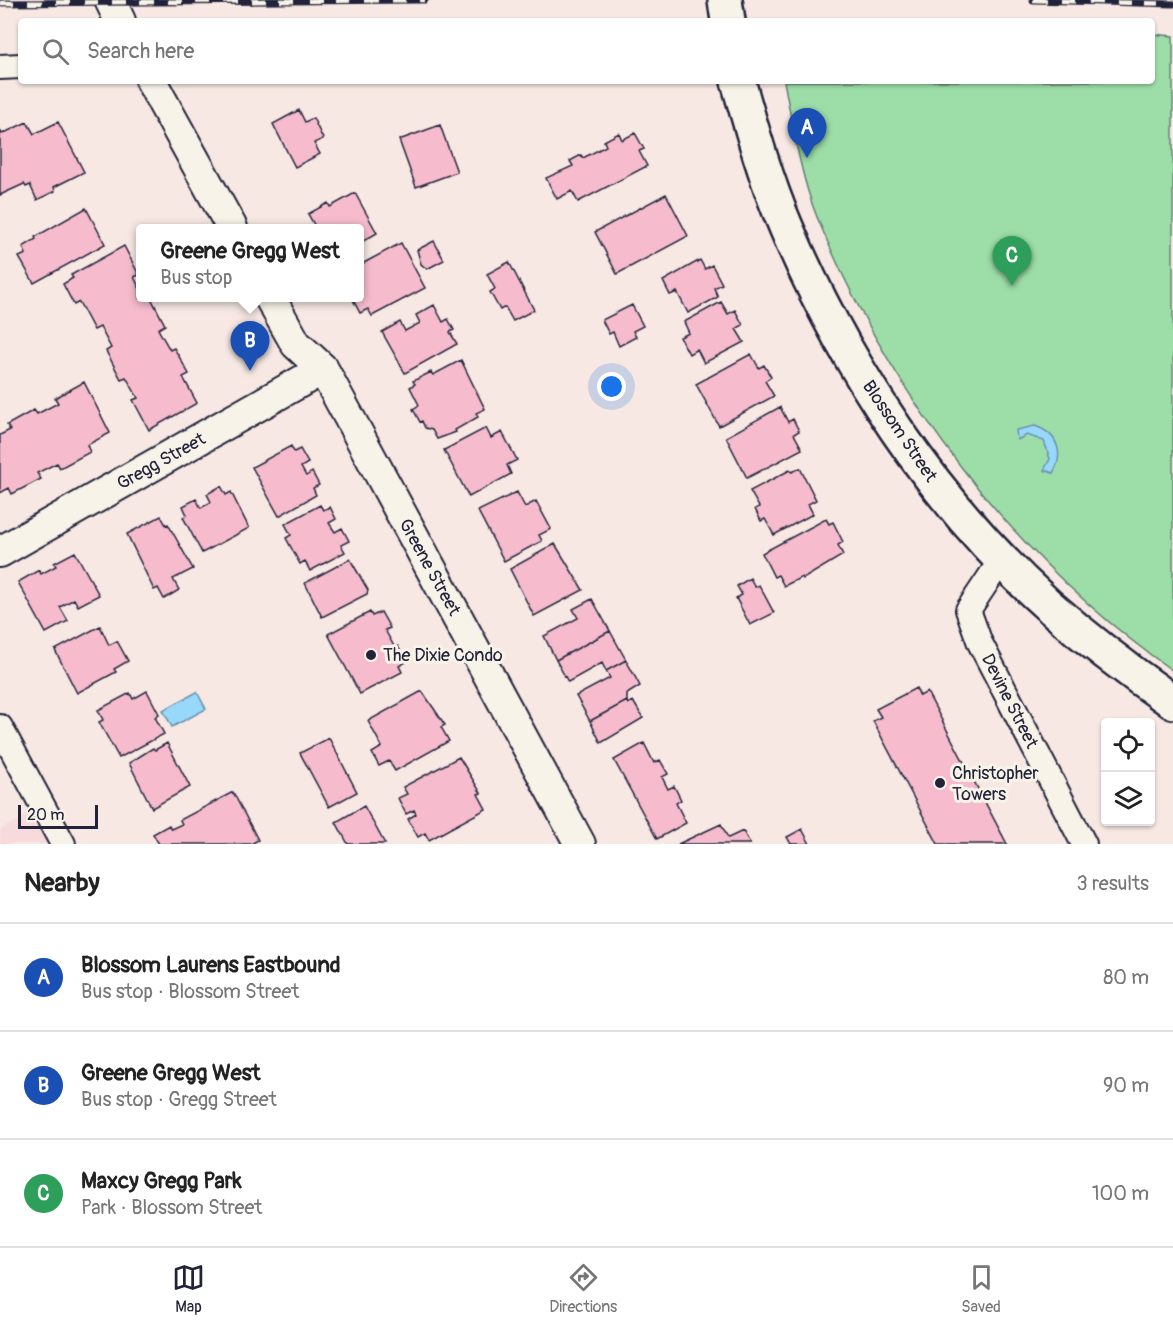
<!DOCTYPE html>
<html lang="en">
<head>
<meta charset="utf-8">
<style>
	body { margin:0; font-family:Pangolin,sans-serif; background:#f6f6f6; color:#222 }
	.controls { position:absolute; right:18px; bottom:18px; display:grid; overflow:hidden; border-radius:6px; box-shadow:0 2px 4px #0004 }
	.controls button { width:54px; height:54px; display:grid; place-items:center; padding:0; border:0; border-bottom:2px solid #e0e0e0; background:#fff; color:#222; font:30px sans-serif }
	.scale { position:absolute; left:18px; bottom:15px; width:80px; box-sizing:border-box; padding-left:6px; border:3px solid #22223b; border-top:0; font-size:16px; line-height:21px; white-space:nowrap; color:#22223b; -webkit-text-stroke:4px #f7f3e8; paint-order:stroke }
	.you { position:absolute; left:612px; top:387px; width:21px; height:21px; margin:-15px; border:4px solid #fff; border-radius:50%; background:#1a73e8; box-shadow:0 0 0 9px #1a73e833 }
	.badge { display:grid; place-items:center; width:39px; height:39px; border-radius:50%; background:#22223b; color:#fff; font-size:20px; font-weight:700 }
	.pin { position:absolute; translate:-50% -50px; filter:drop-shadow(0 2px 3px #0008) }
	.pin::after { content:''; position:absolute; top:32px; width:21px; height:18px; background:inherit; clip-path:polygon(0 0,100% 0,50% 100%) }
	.popup { position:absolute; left:136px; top:224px; width:228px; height:78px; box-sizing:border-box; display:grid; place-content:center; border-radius:6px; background:#fff; filter:drop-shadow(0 2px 4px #0005); font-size:20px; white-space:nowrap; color:#767676 }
	.popup b { font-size:22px; color:#222 }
	.popup::after { content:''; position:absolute; left:50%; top:100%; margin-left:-12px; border:12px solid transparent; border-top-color:#fff }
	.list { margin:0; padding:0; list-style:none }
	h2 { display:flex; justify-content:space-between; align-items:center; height:78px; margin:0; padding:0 24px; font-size:26px }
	h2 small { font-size:20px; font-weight:400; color:#767676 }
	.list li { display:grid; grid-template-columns:39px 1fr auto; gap:18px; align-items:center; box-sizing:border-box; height:108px; padding:0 24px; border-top:2px solid #e0e0e0 }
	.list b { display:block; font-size:22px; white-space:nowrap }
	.list p { margin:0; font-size:20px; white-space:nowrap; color:#767676 }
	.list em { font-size:20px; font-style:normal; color:#767676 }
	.icon { flex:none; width:33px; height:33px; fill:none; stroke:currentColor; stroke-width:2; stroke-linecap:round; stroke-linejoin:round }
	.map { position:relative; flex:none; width:1173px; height:844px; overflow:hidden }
	.search { position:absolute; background:#fff; box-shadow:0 2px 4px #0004; left:18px; right:18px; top:18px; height:66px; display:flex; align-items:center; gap:15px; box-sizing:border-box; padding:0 21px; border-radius:6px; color:#767676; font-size:22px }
	.sheet { height:402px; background:#fff }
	nav { display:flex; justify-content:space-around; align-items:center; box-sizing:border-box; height:84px; border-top:2px solid #e0e0e0; background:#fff; font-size:16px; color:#767676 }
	nav a { display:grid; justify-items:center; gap:3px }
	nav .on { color:#22223b }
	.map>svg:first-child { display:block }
	.built { fill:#f7dbdc }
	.green { fill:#9ddea8; stroke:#608072; stroke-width:1.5 }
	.water { fill:#98d8fa; stroke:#698fae; stroke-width:1.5 }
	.building { fill:#f6bccd; stroke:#22223b; stroke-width:1.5 }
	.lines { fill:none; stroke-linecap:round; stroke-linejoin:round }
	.minor-casing { stroke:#22223b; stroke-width:28 }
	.tertiary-casing { stroke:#22223b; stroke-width:34 }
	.secondary-casing { stroke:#22223b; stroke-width:38 }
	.minor { stroke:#f7f3e8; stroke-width:24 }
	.tertiary { stroke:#f7f3e8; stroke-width:30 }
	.secondary { stroke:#f7f3e8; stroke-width:33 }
	.rail-casing { stroke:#22223b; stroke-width:7 }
	.rail { stroke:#f7f3e8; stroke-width:4.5; stroke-dasharray:14; stroke-linecap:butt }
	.poi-dot { fill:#22223b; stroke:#f7f3e8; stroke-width:2 }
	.labels { text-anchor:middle; stroke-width:6; stroke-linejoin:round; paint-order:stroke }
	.street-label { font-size:18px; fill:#22223b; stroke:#f7f3e8 }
	.poi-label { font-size:18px; fill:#22223b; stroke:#f7f3e8; text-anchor:start }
</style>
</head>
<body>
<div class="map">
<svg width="1173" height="844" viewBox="0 0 1173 844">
	<rect width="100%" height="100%" fill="#f7e8e3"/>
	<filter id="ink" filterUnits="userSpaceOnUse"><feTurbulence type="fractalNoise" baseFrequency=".0167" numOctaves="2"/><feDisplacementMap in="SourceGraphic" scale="12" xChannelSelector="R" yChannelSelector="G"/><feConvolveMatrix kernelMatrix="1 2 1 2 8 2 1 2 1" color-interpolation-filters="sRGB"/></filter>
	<g filter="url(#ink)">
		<path class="built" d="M 46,805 L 66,844 L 0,844 L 0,830 Z"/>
		<path class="green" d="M 1152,34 L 1173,36 L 1173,671 C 1014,560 891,396 817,217 C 801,178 792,123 784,81 L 1152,81 Z"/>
		<path class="water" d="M 1035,426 C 1057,433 1065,453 1053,473 L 1044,470 L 1050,459 L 1044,441 L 1027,435 L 1017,440 L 1016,430 Z
			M 197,692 L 206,709 L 172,727 L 163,710 Z"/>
		<path class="building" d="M 299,110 L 305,122 L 313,118 L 323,139 L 314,143 L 320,154 L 295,167 L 273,124 Z
			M 27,122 L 34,134 L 58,122 L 84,172 L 54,187 L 55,191 L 37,200 L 30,185 L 26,187 L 24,184 L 0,195 L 0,129 L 2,134 Z
			M 440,125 L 457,172 L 416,187 L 399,140 Z
			M 619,133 L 622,140 L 635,133 L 644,149 L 639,151 L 647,166 L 578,202 L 572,191 L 557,199 L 546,178 L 573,166 L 570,161 L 581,155 L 583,158 L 606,146 L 604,141 Z
			M 355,193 L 377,233 L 360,243 L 360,228 L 316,228 L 308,214 L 328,203 L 330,207 Z
			M 666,194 L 688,236 L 617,274 L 595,232 Z
			M 86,208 L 105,244 L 34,283 L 19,257 L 26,254 L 23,247 L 36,239 L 35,237 Z
			M 434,241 L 444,260 L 427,269 L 421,264 L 417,250 Z
			M 401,243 L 425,288 L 372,316 L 368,309 L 360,313 L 352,298 L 360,298 L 360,265 Z
			M 124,246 L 139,275 L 134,277 L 140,289 L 140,298 L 151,298 L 165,325 L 158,329 L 170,350 L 174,348 L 189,374 L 183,377 L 197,403 L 149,430 L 133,400 L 138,398 L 126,377 L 121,379 L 106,351 L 111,348 L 100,327 L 94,330 L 79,302 L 74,305 L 63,284 L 73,278 L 71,275 Z
			M 700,260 L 705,269 L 712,265 L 722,284 L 714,288 L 718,297 L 688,313 L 677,292 L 670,295 L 663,281 Z
			M 509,262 L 534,310 L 513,321 L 505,307 L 500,310 L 490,292 L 495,289 L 487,274 Z
			M 721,302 L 728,314 L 735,310 L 743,325 L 736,329 L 744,342 L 704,363 L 697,349 L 689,354 L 680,337 L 689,333 L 684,322 Z
			M 434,305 L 443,322 L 448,319 L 454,330 L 450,332 L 457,344 L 405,373 L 382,332 L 400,322 L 405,331 L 420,323 L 416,315 Z
			M 632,305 L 643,326 L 633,331 L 636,337 L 619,346 L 613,332 L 609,334 L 602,320 Z
			M 751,354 L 759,368 L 764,365 L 771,377 L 765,381 L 774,396 L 719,426 L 696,384 Z
			M 461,360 L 485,409 L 476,413 L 478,417 L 455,430 L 456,432 L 437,439 L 432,430 L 425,428 L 422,421 L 420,422 L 413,409 L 419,405 L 410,387 L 415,384 L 413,381 L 431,372 L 433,375 Z
			M 84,382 L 110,433 L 87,445 L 90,452 L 60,468 L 57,463 L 37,473 L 41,479 L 12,494 L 9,488 L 0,493 L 0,435 L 10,430 L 7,425 L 34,410 L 37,414 L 58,403 L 55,398 Z
			M 780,407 L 788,422 L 793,419 L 799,431 L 794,434 L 802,449 L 747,478 L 726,437 Z
			M 486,428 L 491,438 L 502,432 L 517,460 L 507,465 L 511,474 L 469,497 L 444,450 Z
			M 291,446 L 294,452 L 300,449 L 308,463 L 301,467 L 306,476 L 312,472 L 319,485 L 313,488 L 316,495 L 279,516 L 252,467 Z
			M 800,468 L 816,500 L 808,504 L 813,514 L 774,535 L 765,519 L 761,521 L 755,509 L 759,507 L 750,491 L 790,470 L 792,472 Z
			M 221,486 L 226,495 L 231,492 L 249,528 L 202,553 L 183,517 L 187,515 L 183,506 L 196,499 L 201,508 L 211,502 L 207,494 Z
			M 517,492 L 525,507 L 536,501 L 551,529 L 539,535 L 542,541 L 504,561 L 478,511 Z
			M 320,505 L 323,510 L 330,507 L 336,519 L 329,523 L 335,532 L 342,528 L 349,541 L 341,545 L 345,552 L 310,571 L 305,561 L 300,564 L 286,538 L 291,535 L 285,524 Z
			M 161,516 L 166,525 L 168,524 L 193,569 L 173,579 L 179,590 L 164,599 L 158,588 L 154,590 L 127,534 Z
			M 826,519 L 829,524 L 833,522 L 843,542 L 838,545 L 843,555 L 803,579 L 802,577 L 784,586 L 778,575 L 774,577 L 762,553 Z
			M 555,544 L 583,590 L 534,616 L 510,569 Z
			M 75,552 L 99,595 L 78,606 L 74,599 L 60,607 L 68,621 L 46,633 L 18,582 L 39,570 L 41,574 L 56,566 L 54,563 Z
			M 350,559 L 368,590 L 367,594 L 322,617 L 305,583 Z
			M 750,578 L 755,587 L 759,585 L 774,613 L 750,625 L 736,598 L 742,595 L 737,586 Z
			M 592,599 L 610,631 L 556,660 L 544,636 L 578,618 L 573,609 Z
			M 370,612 L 372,616 L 381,612 L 390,628 L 385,630 L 395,648 L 398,646 L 406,662 L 399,666 L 402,672 L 360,694 L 328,634 Z
			M 100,626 L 109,645 L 117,641 L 128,661 L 114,669 L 116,672 L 77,693 L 55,650 Z
			M 610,631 L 626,660 L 606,671 L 602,663 L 568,682 L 556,660 Z
			M 626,660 L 640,686 L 627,694 L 627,701 L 590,721 L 576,696 L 610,678 L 606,671 Z
			M 916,688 L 920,696 L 927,692 L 1007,844 L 938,844 L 873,721 L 881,717 L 876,709 Z
			M 147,691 L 159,714 L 155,717 L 164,734 L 119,758 L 99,722 L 103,720 L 98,710 L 130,693 L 133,699 Z
			M 422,691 L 445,725 L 441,727 L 449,741 L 395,771 L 389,761 L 379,766 L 372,753 L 382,747 L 368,721 Z
			M 627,701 L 628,704 L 633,701 L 643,718 L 601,743 L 590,721 Z
			M 329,738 L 357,792 L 329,807 L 300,753 Z
			M 167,743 L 190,787 L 152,808 L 129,763 L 153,748 L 155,750 Z
			M 644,743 L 654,763 L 660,760 L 668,774 L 662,777 L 668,789 L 674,786 L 681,800 L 676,803 L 686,823 L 657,839 L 614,760 Z
			M 459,757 L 481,793 L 478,794 L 486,809 L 429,840 L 425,833 L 418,837 L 408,819 L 416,814 L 414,810 L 406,814 L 398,798 L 407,794 L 403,787 Z
			M 233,792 L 258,840 L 251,844 L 159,844 L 153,834 L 169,825 L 171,829 L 182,824 L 180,820 Z
			M 364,806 L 385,844 L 348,844 L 336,822 Z
			M 721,824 L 728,838 L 743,831 L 750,844 L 678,844 Z
			M 802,829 L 810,844 L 791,844 L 787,837 Z"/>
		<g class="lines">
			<g class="minor-casing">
				<path id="minor" d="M 0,67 L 21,66
					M 1002,559 L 968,610 L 980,643 L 1084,844
					M 0,727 L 63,844"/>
			</g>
			<g class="tertiary-casing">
				<path id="tertiary" d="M 110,0 L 120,21
					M 151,81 L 232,228
					M 270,298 L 296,344 L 323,369 L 580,844
					M 0,552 L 323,369"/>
			</g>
			<g class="secondary-casing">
				<path id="secondary" d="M 725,0 L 728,21
					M 738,81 C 752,130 766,180 786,227 C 846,368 934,502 1048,605 C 1088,640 1130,672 1173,702"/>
			</g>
			<use href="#minor" class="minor"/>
			<use href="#tertiary" class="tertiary"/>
			<use href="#secondary" class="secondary"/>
			<g class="rail-casing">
				<path id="rail" d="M 1033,0 L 1173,4
					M 0,3 L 425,0"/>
			</g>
			<use href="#rail" class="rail"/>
		</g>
	</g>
	<g class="poi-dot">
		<circle cx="371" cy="655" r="6"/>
		<circle cx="940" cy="783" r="6"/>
	</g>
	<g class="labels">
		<g class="street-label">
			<text transform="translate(900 431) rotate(56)" y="6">Blossom Street</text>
			<text transform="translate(161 461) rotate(-29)" y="6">Gregg Street</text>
			<text transform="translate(430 567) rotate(61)" y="6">Greene Street</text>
			<text transform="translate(1010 701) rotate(63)" y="6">Devine Street</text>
		</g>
		<g class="poi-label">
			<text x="383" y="661">The Dixie Condo</text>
			<text x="952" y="779">Christopher<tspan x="952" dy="21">Towers</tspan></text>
		</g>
	</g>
</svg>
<div class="controls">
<button><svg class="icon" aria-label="locate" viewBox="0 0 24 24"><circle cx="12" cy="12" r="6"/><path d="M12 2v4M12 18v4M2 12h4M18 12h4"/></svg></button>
<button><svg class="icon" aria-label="layers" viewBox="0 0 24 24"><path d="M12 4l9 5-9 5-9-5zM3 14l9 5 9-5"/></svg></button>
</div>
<div class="scale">20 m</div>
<div class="you"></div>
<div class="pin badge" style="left:807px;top:158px;background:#1a4fb4">A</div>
<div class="pin badge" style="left:250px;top:371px;background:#1a4fb4">B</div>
<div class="popup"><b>Greene Gregg West</b>Bus stop</div>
<div class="pin badge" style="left:1012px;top:286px;background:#2e9e5b">C</div>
<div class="search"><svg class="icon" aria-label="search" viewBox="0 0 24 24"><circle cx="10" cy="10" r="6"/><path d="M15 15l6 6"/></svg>Search here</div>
</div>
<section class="sheet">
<h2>Nearby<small>3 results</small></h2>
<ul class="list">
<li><span class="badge" style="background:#1a4fb4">A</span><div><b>Blossom Laurens Eastbound</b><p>Bus stop · Blossom Street</p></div><em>80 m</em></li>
<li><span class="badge" style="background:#1a4fb4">B</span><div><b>Greene Gregg West</b><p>Bus stop · Gregg Street</p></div><em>90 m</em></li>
<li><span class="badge" style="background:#2e9e5b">C</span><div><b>Maxcy Gregg Park</b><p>Park · Blossom Street</p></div><em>100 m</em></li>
</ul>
</section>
<nav>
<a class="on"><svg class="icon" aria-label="map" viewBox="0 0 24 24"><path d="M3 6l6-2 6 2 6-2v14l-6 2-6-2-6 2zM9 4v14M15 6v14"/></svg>Map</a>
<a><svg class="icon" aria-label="directions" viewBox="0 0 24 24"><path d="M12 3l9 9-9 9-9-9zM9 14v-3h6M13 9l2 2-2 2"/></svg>Directions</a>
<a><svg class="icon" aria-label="saved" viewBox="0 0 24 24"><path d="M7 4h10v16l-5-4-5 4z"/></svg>Saved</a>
</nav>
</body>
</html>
